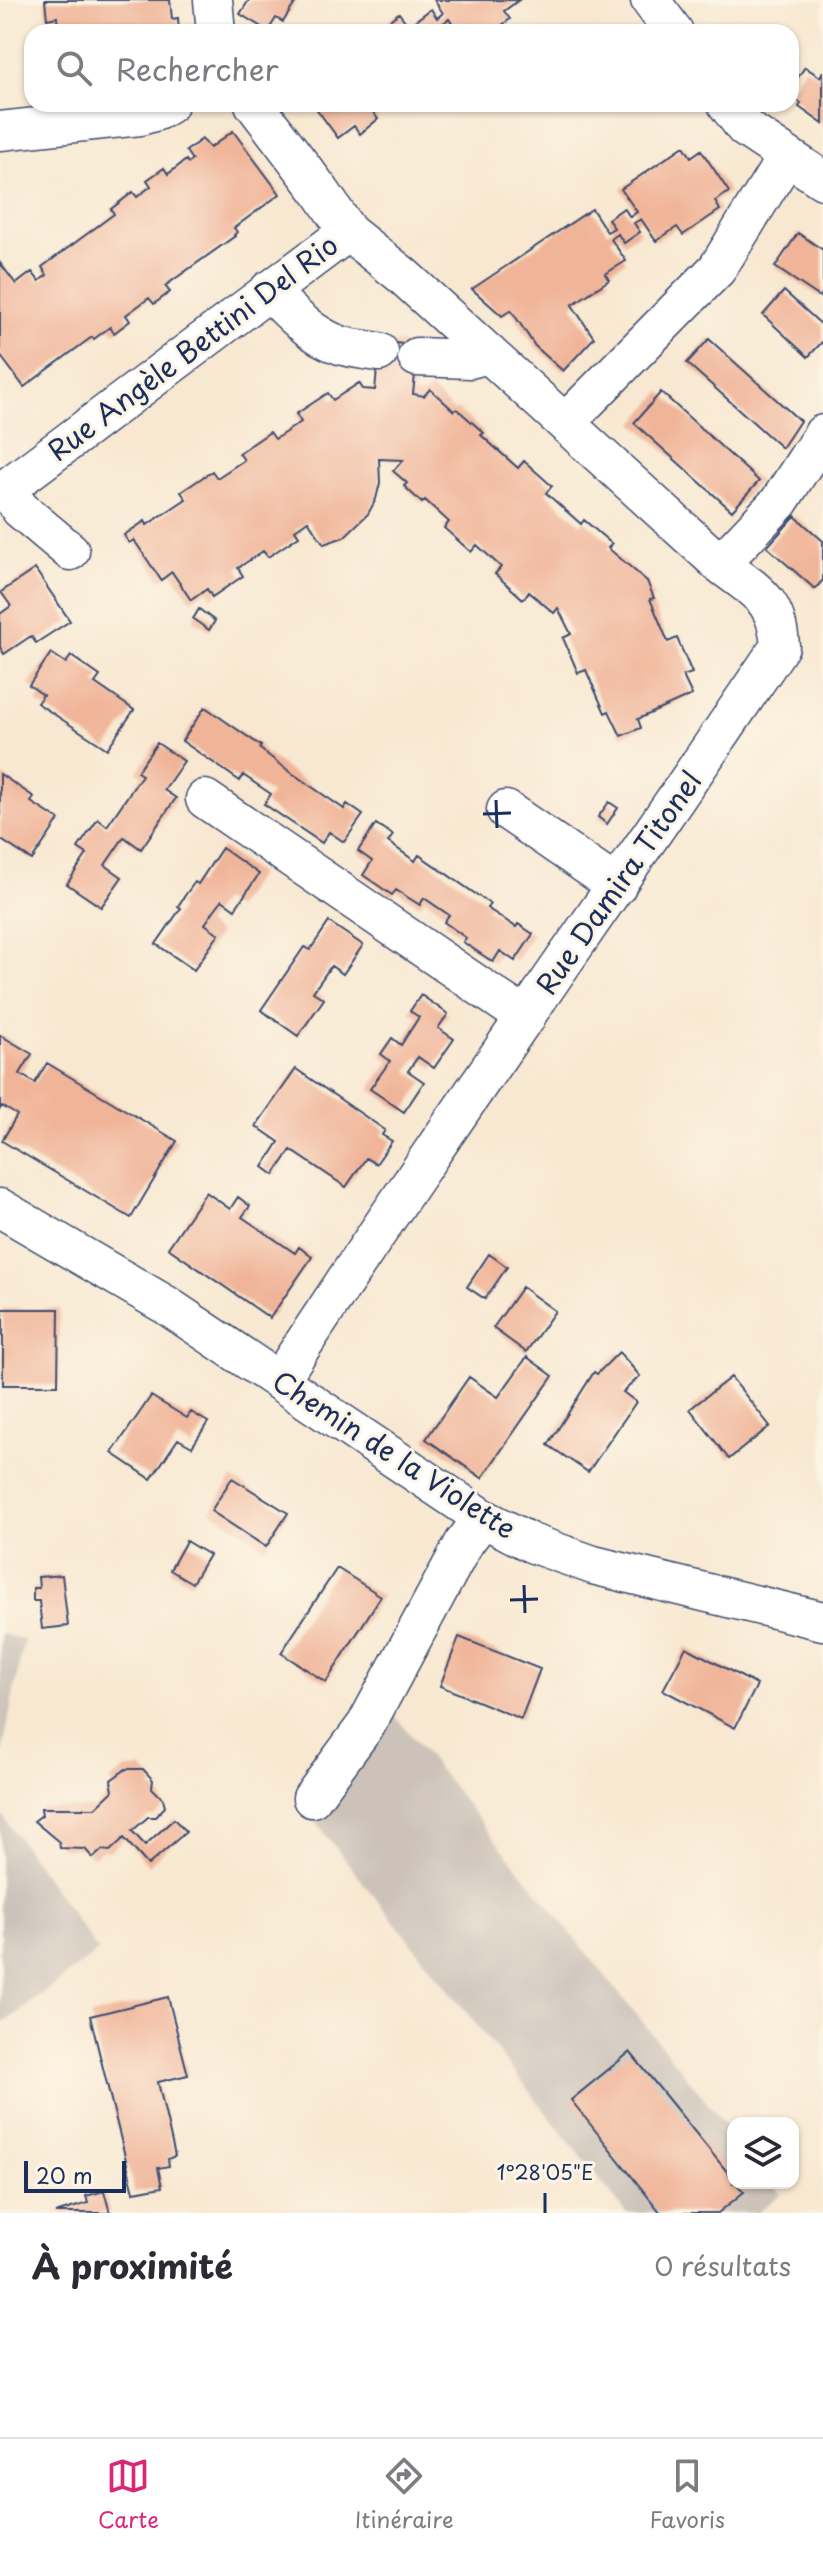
<!DOCTYPE html>
<html lang="fr">
<head>
<meta charset="utf-8">
<style>
	body { margin:0; font-family:"Playpen Sans",sans-serif; background:#f7f7f7; color:#2b2b33 }
	.controls { position:absolute; right:24px; bottom:24px; display:grid; overflow:hidden; border-radius:16px; box-shadow:0 2px 6px #0004 }
	.controls button { width:72px; height:72px; display:grid; place-items:center; padding:0; border:0; border-bottom:2px solid #e1e1e2; background:#fff; color:#2b2b33; font:40px sans-serif }
	.scale { position:absolute; left:24px; bottom:20px; width:102px; box-sizing:border-box; padding-left:8px; border:4px solid #1b2f5e; border-top:0; font-size:22px; line-height:28px; white-space:nowrap; color:#1b2f5e; -webkit-text-stroke:6px #fcf5e5; paint-order:stroke }
	.list { margin:0; padding:0; list-style:none }
	h2 { display:flex; justify-content:space-between; align-items:center; height:104px; margin:0; padding:0 32px; font-size:34px }
	h2 small { font-size:26px; font-weight:400; color:#7c7c81 }
	.icon { flex:none; width:44px; height:44px; fill:none; stroke:currentColor; stroke-width:2; stroke-linecap:round; stroke-linejoin:round }
	.map { position:relative; flex:none; width:823px; height:2213px; overflow:hidden }
	.search { position:absolute; background:#fff; box-shadow:0 2px 6px #0004; left:24px; right:24px; top:24px; height:88px; display:flex; align-items:center; gap:20px; box-sizing:border-box; padding:0 28px; border-radius:24px; color:#7c7c81; font-size:30px }
	.sheet { height:224px; background:#fff }
	nav { display:flex; justify-content:space-around; align-items:center; box-sizing:border-box; height:112px; border-top:2px solid #e1e1e2; background:#fff; font-size:22px; color:#7c7c81 }
	nav a { display:grid; justify-items:center; gap:4px }
	nav .on { color:#db2777 }
	.map>svg:first-child { display:block }
	.industrial { fill:#ccc2b9 }
	.building { fill:#f0b498 }
	.lines { fill:none; stroke-linecap:round; stroke-linejoin:round }
	.minor-casing { stroke:#3c4b6f; stroke-width:41 }
	.minor { stroke:#fff; stroke-width:38 }
	.ticks { fill:none; stroke:#1b2f5e; stroke-width:3 }
	.labels { text-anchor:middle; stroke-width:6; stroke-linejoin:round; paint-order:stroke }
	.street-label { font-size:28px; fill:#1b2f5e; stroke:#fcf5e5 }
	.ticks-label { font-size:20px; text-anchor:middle; fill:#1b2f5e; stroke:#fcf5e5; stroke-width:6; stroke-linejoin:round; paint-order:stroke }
</style>
</head>
<body>
<div class="map">
<svg width="823" height="2213" viewBox="0 0 823 2213">
	<rect width="100%" height="100%" fill="#fcf5e5"/>
	<filter id="ink" filterUnits="userSpaceOnUse"><feTurbulence type="fractalNoise" baseFrequency=".0125" numOctaves="2"/><feDisplacementMap in="SourceGraphic" scale="16" xChannelSelector="R" yChannelSelector="G"/><feConvolveMatrix kernelMatrix="1 2 1 2 8 2 1 2 1" color-interpolation-filters="sRGB"/></filter>
	<filter id="wash" filterUnits="userSpaceOnUse"><feTurbulence type="fractalNoise" baseFrequency=".006" numOctaves="4" result="noise"/><feDisplacementMap in="SourceGraphic" scale="32" xChannelSelector="R" yChannelSelector="G"/><feGaussianBlur stdDeviation="1.8" result="paint"/><feColorMatrix in="noise" values="0 0 0 0 0 0 0 0 0 0 0 0 0 0 0 0 0 1.4 0 .05"/><feComposite in="paint" operator="in"/></filter>
	<g filter="url(#wash)">
		<rect width="100%" height="100%" fill="#f8e8d1"/>
		<path class="industrial" d="M 0,1633 L 24,1640 L 0,1765 Z
			M 392,1712 L 733,2134 L 733,2183 L 772,2183 L 781,2194 L 757,2213 L 626,2213 L 312,1818 L 348,1774 Z
			M 0,1812 L 98,1951 L 0,2026 Z"/>
		<g id="blocks">
			<path class="building" d="M 45,0 L 170,0 L 172,19 L 178,18 L 179,32 L 67,32 L 67,28 L 58,29 L 57,17 L 47,19 Z
				M 249,0 L 297,0 L 283,22 L 276,18 L 268,31 L 240,14 Z
				M 434,0 L 519,0 L 504,11 L 510,19 L 493,32 L 485,25 L 477,32 L 458,32 L 449,19 L 442,24 L 448,32 L 418,32 L 422,29 L 415,21 L 431,9 L 437,18 L 443,13 Z
				M 399,13 L 413,32 L 374,32 Z
				M 805,67 L 820,77 L 823,71 L 823,124 L 799,107 L 801,103 L 791,96 L 791,88 Z
				M 313,104 L 382,104 L 372,111 L 378,119 L 360,134 L 354,126 L 338,138 Z
				M 233,131 L 280,194 L 234,228 L 237,232 L 234,235 L 235,236 L 165,286 L 170,292 L 154,304 L 149,298 L 126,315 L 130,321 L 114,333 L 110,327 L 94,339 L 92,337 L 24,387 L 0,355 L 0,263 L 16,284 L 32,272 L 39,281 L 47,275 L 42,267 L 114,214 L 111,209 L 133,192 L 137,197 L 151,186 L 147,180 L 164,168 L 168,174 L 186,160 L 188,163 L 192,160 L 186,151 L 202,139 L 210,148 Z
				M 684,146 L 691,157 L 701,150 L 729,192 L 715,201 L 720,210 L 683,235 L 677,227 L 656,241 L 641,219 L 634,223 L 640,232 L 624,243 L 618,234 L 611,239 L 626,261 L 605,274 L 609,280 L 572,305 L 594,338 L 563,371 L 535,346 L 511,310 L 502,316 L 472,289 L 592,209 L 607,232 L 614,228 L 608,219 L 624,208 L 630,217 L 637,212 L 621,189 Z
				M 798,233 L 823,250 L 823,292 L 820,297 L 775,267 Z
				M 784,291 L 823,326 L 823,341 L 808,357 L 763,315 Z
				M 709,339 L 800,421 L 782,448 L 687,363 Z
				M 380,342 L 418,345 L 413,394 L 424,396 L 430,389 L 454,411 L 457,409 L 484,433 L 481,435 L 518,468 L 524,461 L 552,486 L 546,493 L 581,524 L 584,520 L 612,544 L 608,548 L 647,581 L 654,598 L 650,599 L 668,642 L 677,638 L 692,673 L 683,676 L 692,695 L 638,719 L 641,728 L 621,736 L 609,711 L 605,713 L 586,670 L 578,673 L 563,638 L 571,634 L 558,608 L 554,613 L 529,592 L 523,599 L 495,574 L 501,567 L 477,545 L 471,552 L 444,528 L 449,522 L 425,500 L 422,503 L 404,486 L 407,483 L 393,471 L 403,460 L 379,459 L 380,483 L 376,499 L 368,514 L 344,537 L 324,544 L 308,521 L 295,530 L 299,536 L 268,557 L 263,551 L 238,568 L 243,576 L 212,597 L 207,589 L 191,600 L 172,572 L 161,580 L 134,540 L 129,543 L 124,535 L 145,521 L 147,525 L 186,499 L 181,492 L 212,471 L 217,478 L 244,460 L 239,453 L 270,432 L 275,439 L 301,422 L 296,414 L 328,393 L 333,400 L 359,383 L 363,389 L 375,390 Z
				M 661,392 L 759,481 L 732,511 L 634,423 Z
				M 795,516 L 823,541 L 823,580 L 815,589 L 767,547 Z
				M 35,569 L 70,621 L 36,643 L 31,636 L 4,654 L 0,647 L 0,614 L 11,606 L 1,592 Z
				M 199,609 L 215,621 L 209,630 L 193,619 Z
				M 51,653 L 66,663 L 71,656 L 100,676 L 95,683 L 134,710 L 107,749 L 37,703 L 43,695 L 29,685 Z
				M 205,707 L 261,746 L 260,749 L 289,771 L 344,809 L 347,804 L 363,815 L 344,842 L 329,832 L 322,843 L 264,804 L 271,794 L 243,775 L 240,781 L 182,741 Z
				M 157,743 L 184,761 L 164,790 L 176,798 L 141,849 L 124,837 L 105,865 L 122,877 L 101,907 L 67,884 L 87,854 L 78,848 L 98,819 L 107,826 L 142,775 L 137,772 Z
				M 0,774 L 34,797 L 31,802 L 59,820 L 32,860 L 0,839 Z
				M 609,802 L 618,808 L 607,824 L 598,817 Z
				M 376,824 L 393,835 L 388,842 L 415,861 L 419,855 L 490,904 L 487,908 L 516,927 L 518,924 L 533,934 L 515,961 L 500,951 L 493,962 L 463,942 L 466,938 L 444,922 L 449,915 L 424,898 L 420,905 L 396,890 L 392,895 L 363,875 L 372,861 L 358,851 Z
				M 222,848 L 259,874 L 235,909 L 222,900 L 213,912 L 205,924 L 219,934 L 194,970 L 156,944 L 181,908 L 178,906 L 186,894 L 195,882 L 198,884 Z
				M 329,922 L 363,945 L 343,974 L 331,966 L 313,992 L 324,999 L 298,1036 L 261,1010 L 304,947 L 310,950 Z
				M 421,995 L 448,1014 L 438,1028 L 454,1039 L 434,1068 L 418,1057 L 408,1071 L 424,1082 L 404,1112 L 370,1089 L 390,1061 L 381,1054 L 392,1038 L 401,1045 L 419,1017 L 410,1011 Z
				M 0,1035 L 32,1054 L 20,1074 L 35,1083 L 47,1063 L 177,1141 L 131,1218 L 2,1141 L 17,1115 L 2,1106 L 0,1109 Z
				M 296,1069 L 385,1130 L 382,1135 L 392,1141 L 376,1164 L 366,1158 L 346,1187 L 291,1150 L 274,1175 L 263,1167 L 279,1142 L 256,1126 Z
				M 206,1192 L 230,1209 L 238,1197 L 250,1206 L 242,1217 L 295,1253 L 299,1247 L 312,1257 L 270,1318 L 168,1248 Z
				M 489,1254 L 507,1267 L 485,1299 L 467,1287 Z
				M 522,1287 L 555,1311 L 526,1352 L 493,1328 Z
				M 3,1309 L 59,1309 L 58,1385 L 3,1385 Z
				M 619,1352 L 640,1376 L 623,1392 L 636,1402 L 588,1472 L 548,1445 L 594,1372 L 597,1374 Z
				M 527,1357 L 553,1376 L 482,1478 L 426,1439 L 469,1377 L 498,1397 Z
				M 731,1377 L 770,1426 L 729,1459 L 690,1409 Z
				M 151,1396 L 187,1418 L 191,1412 L 208,1422 L 192,1447 L 178,1439 L 151,1479 L 112,1453 Z
				M 232,1478 L 288,1513 L 266,1547 L 211,1511 Z
				M 186,1541 L 209,1555 L 192,1583 L 170,1570 Z
				M 337,1568 L 381,1596 L 326,1682 L 281,1653 Z
				M 62,1575 L 68,1626 L 42,1629 L 39,1601 L 33,1601 L 33,1588 L 39,1588 L 38,1577 Z
				M 459,1637 L 540,1669 L 521,1719 L 440,1686 Z
				M 686,1647 L 757,1685 L 735,1728 L 663,1690 Z
				M 126,1769 L 143,1769 L 153,1780 L 152,1788 L 163,1799 L 165,1807 L 155,1817 L 148,1817 L 132,1831 L 145,1845 L 174,1819 L 186,1832 L 148,1865 L 124,1838 L 110,1851 L 102,1850 L 93,1858 L 85,1849 L 60,1848 L 59,1842 L 34,1821 L 42,1815 L 41,1808 L 95,1808 L 113,1791 L 111,1780 Z
				M 168,1997 L 188,2075 L 158,2082 L 175,2156 L 168,2159 L 169,2166 L 158,2168 L 162,2187 L 134,2192 L 90,2016 Z
				M 630,2052 L 733,2179 L 733,2183 L 736,2183 L 744,2192 L 718,2213 L 661,2213 L 571,2100 Z
				M 104,2191 L 110,2213 L 55,2213 L 88,2203 L 86,2196 Z"/>
		</g>
	</g>
	<g filter="url(#ink)">
		<use href="#blocks" fill-opacity="0" stroke="#3c4b6f" stroke-width="2"/>
		<g class="lines">
			<g class="minor-casing">
				<path id="minor" d="M 213,0 L 216,32
					M 650,0 L 674,32
					M 254,104 L 321,192 L 348,232 L 402,275 L 720,564 C 755,591 777,598 780,646 C 614,892 441,1133 279,1381
					M 727,104 L 745,128 L 823,180
					M 0,131 L 140,116 L 157,111 L 169,104
					M 269,290 C 288,311 312,336 340,345 C 353,349 366,350 379,352
					M 417,357 L 470,359 L 489,354
					M 565,423 L 717,269 L 787,156
					M 6,488 L 20,509 L 70,551
					M 0,493 L 348,232
					M 720,564 L 779,502 L 823,434
					M 205,799 L 526,1018
					M 506,810 L 617,886
					M 0,1208 L 166,1305 L 483,1518 L 531,1543 L 593,1565 L 823,1621
					M 312,1798 L 366,1725 L 464,1543 L 483,1518"/>
			</g>
			<use href="#minor" class="minor"/>
		</g>
	</g>
	<path class="ticks" d="M 496,800 L 497,828M 483,814 L 511,813M 524,1585 L 525,1613M 510,1600 L 538,1599M 545,2193 L 545,2213"/>
	<g class="labels">
		<g class="street-label">
			<text transform="translate(193 348) rotate(-37)" y="10">Rue Angèle Bettini Del Rio</text>
			<text transform="translate(619 883) rotate(-55)" y="10">Rue Damira Titonel</text>
			<text transform="translate(394 1455) rotate(33)" y="10">Chemin de la Violette</text>
		</g>
	</g>
	<g class="ticks-label">
		<text x="545" y="2180">1°28'05"E</text>
	</g>
</svg>
<div class="controls">
<button><svg class="icon" aria-label="layers" viewBox="0 0 24 24"><path d="M12 4l9 5-9 5-9-5zM3 14l9 5 9-5"/></svg></button>
</div>
<div class="scale">20 m</div>
<div class="search"><svg class="icon" aria-label="search" viewBox="0 0 24 24"><circle cx="10" cy="10" r="6"/><path d="M15 15l6 6"/></svg>Rechercher</div>
</div>
<section class="sheet">
<h2>À proximité<small>0 résultats</small></h2>
<ul class="list">
</ul>
</section>
<nav>
<a class="on"><svg class="icon" aria-label="map" viewBox="0 0 24 24"><path d="M3 6l6-2 6 2 6-2v14l-6 2-6-2-6 2zM9 4v14M15 6v14"/></svg>Carte</a>
<a><svg class="icon" aria-label="directions" viewBox="0 0 24 24"><path d="M12 3l9 9-9 9-9-9zM9 14v-3h6M13 9l2 2-2 2"/></svg>Itinéraire</a>
<a><svg class="icon" aria-label="saved" viewBox="0 0 24 24"><path d="M7 4h10v16l-5-4-5 4z"/></svg>Favoris</a>
</nav>
</body>
</html>
